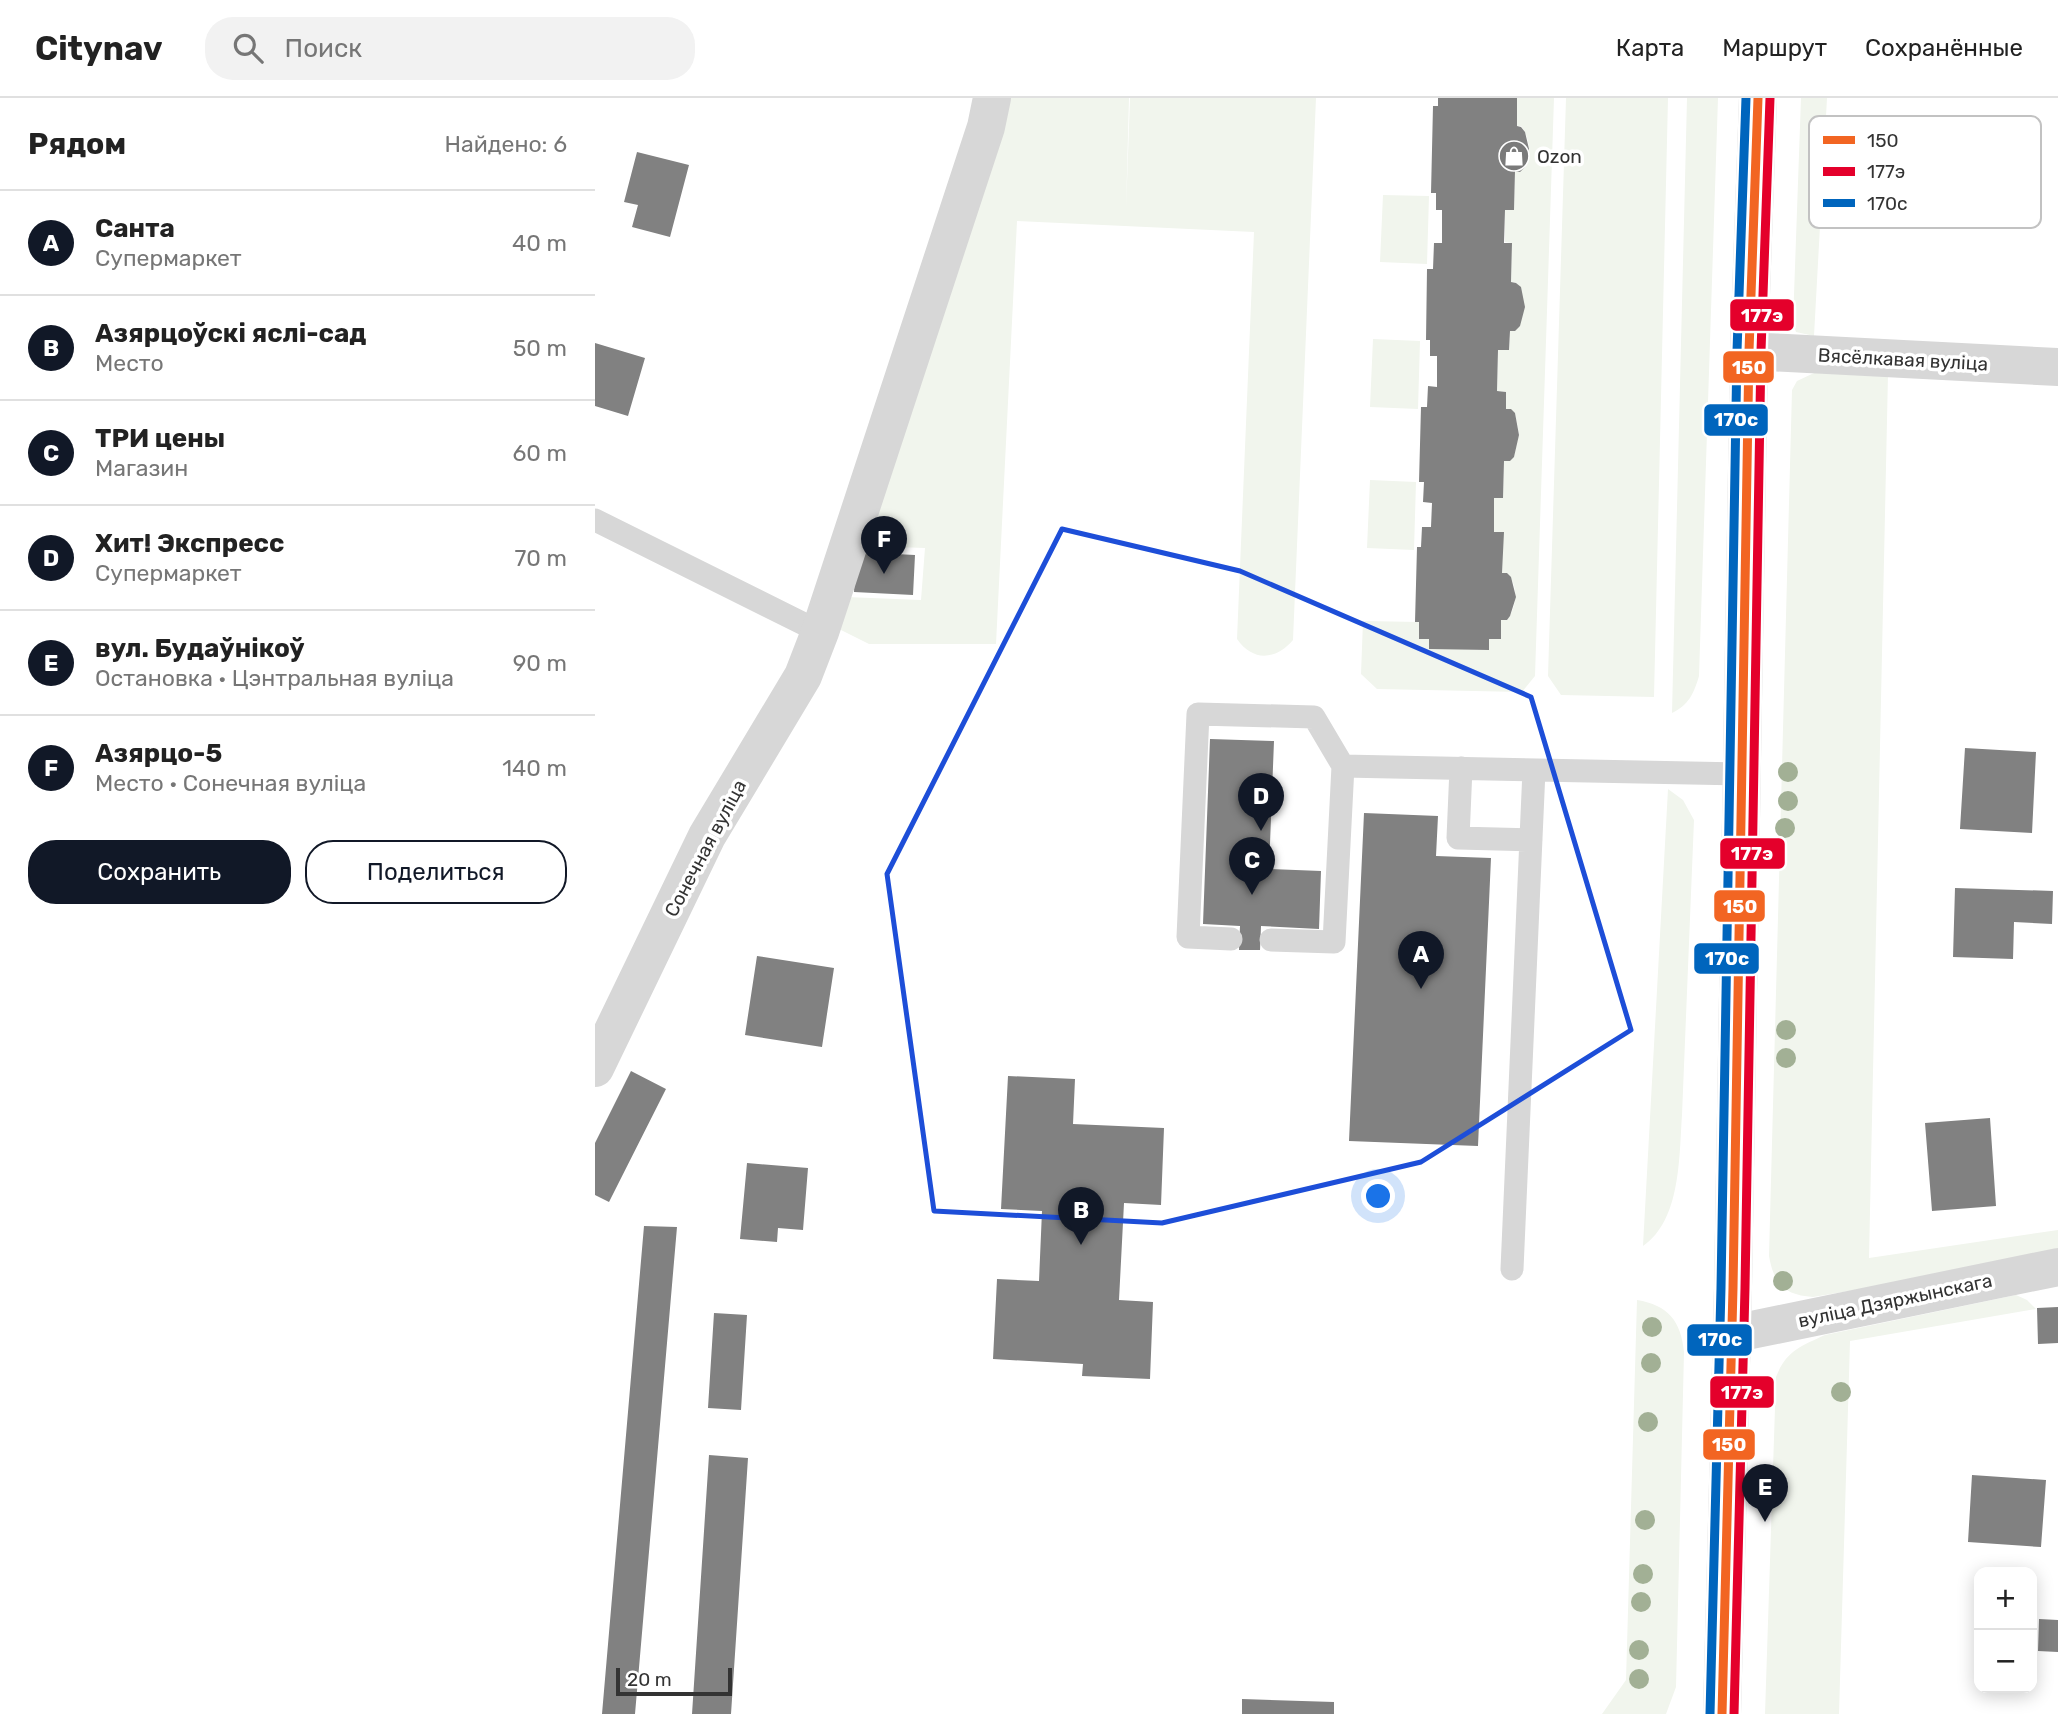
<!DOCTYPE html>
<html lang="ru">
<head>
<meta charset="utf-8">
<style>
	body { margin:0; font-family:Rubik,sans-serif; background:#f2f2f2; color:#222 }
	.controls { position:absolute; right:21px; bottom:21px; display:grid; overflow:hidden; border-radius:14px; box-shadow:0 4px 18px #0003 }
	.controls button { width:63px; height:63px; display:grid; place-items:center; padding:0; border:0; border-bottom:2px solid #e0e0e0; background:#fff; color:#222; font:35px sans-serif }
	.scale { position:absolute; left:21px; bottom:18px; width:116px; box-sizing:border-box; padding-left:7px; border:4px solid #333; border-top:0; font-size:19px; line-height:24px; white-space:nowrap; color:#333; -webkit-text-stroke:5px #fff; paint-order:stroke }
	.you { position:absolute; left:784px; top:1099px; width:24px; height:24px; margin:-18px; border:5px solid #fff; border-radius:50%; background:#1a73e8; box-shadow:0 0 0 10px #1a73e833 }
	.badge { display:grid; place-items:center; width:46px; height:46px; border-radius:50%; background:#111827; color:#fff; font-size:23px; font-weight:700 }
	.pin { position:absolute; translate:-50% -58px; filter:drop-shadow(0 2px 4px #0008) }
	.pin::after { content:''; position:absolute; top:37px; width:24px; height:21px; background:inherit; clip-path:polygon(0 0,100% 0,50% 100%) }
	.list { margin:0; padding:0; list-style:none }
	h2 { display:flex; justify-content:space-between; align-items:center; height:91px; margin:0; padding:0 28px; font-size:30px }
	h2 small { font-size:23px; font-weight:400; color:#767676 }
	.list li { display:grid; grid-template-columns:46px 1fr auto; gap:21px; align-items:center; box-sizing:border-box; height:105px; padding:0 28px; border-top:2px solid #e0e0e0 }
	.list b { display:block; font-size:26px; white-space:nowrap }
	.list p { margin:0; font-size:23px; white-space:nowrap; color:#767676 }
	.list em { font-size:23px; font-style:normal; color:#767676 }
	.actions { display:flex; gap:14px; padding:21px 28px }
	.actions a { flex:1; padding:16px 0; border:2px solid #111827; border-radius:28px; text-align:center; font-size:24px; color:#111827 }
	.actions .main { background:#111827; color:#fff }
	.icon { flex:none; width:38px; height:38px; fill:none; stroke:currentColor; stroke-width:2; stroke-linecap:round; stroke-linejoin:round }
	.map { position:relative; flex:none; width:1463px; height:1616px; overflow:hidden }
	header { display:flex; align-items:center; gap:42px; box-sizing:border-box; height:98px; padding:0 35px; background:#fff; border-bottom:2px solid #e0e0e0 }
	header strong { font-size:33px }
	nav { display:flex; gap:38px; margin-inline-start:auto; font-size:24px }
	.search { width:490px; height:63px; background:#f2f2f2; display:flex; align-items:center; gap:18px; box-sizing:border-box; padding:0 24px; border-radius:28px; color:#767676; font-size:26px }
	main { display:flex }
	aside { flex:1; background:#fff }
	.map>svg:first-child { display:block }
	.green { fill:#f1f5ed }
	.building { fill:#818181 }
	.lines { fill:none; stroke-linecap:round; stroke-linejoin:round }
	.lane { stroke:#d7d7d7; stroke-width:23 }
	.street { stroke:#d7d7d7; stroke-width:38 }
	.secondary { stroke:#d0d0d0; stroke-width:38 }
	.bus-1-casing { stroke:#fff; stroke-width:14 }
	.bus-2-casing { stroke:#fff; stroke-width:14 }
	.bus-3-casing { stroke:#fff; stroke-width:14 }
	.bus-1 { stroke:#f26522; stroke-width:9 }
	.bus-2 { stroke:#e4002b; stroke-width:9 }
	.bus-3 { stroke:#0065bd; stroke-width:9 }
	.tree { fill:#a2b095 }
	.marked { fill:none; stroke:#1d4ed8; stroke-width:5; stroke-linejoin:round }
	.labels { text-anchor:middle; stroke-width:7; stroke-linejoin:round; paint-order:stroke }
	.poi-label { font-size:19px; fill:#333; stroke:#fff; text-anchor:start }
	.street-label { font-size:19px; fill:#333; stroke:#fff }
	.key { fill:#fff; stroke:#c2c2c2; stroke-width:2 }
	.key-label { font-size:19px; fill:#333 }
	.line-badge { stroke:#fff; stroke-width:2.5 }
	.badge-label { font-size:19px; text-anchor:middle; font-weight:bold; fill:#fff }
</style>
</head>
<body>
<header>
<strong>Citynav</strong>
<div class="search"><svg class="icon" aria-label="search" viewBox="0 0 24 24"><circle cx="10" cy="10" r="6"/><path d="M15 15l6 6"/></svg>Поиск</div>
<nav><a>Карта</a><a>Маршрут</a><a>Сохранённые</a></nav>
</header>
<main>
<aside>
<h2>Рядом<small>Найдено: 6</small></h2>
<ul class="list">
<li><span class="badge">A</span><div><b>Санта</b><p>Супермаркет</p></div><em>40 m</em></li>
<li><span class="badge">B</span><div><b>Азярцоўскі яслі-сад</b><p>Место</p></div><em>50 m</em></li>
<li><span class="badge">C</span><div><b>ТРИ цены</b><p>Магазин</p></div><em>60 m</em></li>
<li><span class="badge">D</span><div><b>Хит! Экспресс</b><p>Супермаркет</p></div><em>70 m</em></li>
<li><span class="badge">E</span><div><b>вул. Будаўнікоў</b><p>Остановка · Цэнтральная вуліца</p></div><em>90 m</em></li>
<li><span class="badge">F</span><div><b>Азярцо-5</b><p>Место · Сонечная вуліца</p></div><em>140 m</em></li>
</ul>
<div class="actions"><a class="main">Сохранить</a><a>Поделиться</a></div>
</aside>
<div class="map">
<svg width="1463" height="1616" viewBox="0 0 1463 1616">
	<rect width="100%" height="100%" fill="#fff"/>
	<path class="green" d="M 413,0 L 534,0 L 531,113 L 535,0 L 721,0 L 698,542 C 681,562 658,564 642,541 L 659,134 L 422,123 L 401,546 L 274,546 L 238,528 L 251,499 L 326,502 L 330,450 L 269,448 Z
		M 922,0 L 959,0 L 940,578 L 927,594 L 782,591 L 766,576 L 768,523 L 824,524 L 834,540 L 834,550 L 894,552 L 894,541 L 906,541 L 906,522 L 912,522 C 922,509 924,488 912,475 L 907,475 L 908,435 L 898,434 L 899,400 L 908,399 L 909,362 L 919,359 L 924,336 L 920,315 L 911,311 L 911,294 L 902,293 L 903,252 L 914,252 L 915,232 L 925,189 L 921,185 L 916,184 L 917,145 L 910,144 L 910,112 L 919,112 L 920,73 L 925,73 C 937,62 936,41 926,28 L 922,28 Z
		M 971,0 L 1073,0 L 1059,599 L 966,597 L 953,578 Z
		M 1092,0 L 1123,0 L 1104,578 C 1099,595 1094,607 1077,615 Z
		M 1206,0 L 1232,0 L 1219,238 L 1201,234 L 1198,225 Z
		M 788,97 L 834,98 L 832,166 L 785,164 Z
		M 778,241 L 825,243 L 823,311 L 775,309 Z
		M 1219,275 L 1293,276 L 1274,1160 L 1463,1132 L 1463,1158 L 1218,1199 C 1189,1197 1179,1186 1174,1158 L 1197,292 L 1202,283 Z
		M 775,382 L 821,384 L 819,452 L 772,450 Z
		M 1073,691 L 1088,702 L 1099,722 L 1087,1017 C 1084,1059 1086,1122 1048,1148 Z
		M 1421,1197 L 1432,1202 L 1441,1211 L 1255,1243 L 1244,1616 L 1170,1616 L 1181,1279 C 1191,1253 1206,1248 1230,1237 Z
		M 1042,1202 C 1073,1207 1086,1223 1089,1254 L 1081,1589 L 1071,1616 L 1007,1616 L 1031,1582 Z"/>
	<path class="building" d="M 843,0 L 922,0 L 922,28 L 926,29 L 930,34 L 934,51 L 930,69 L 925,74 L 920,73 L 919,112 L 910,112 L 909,145 L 917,145 L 916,184 L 921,185 L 926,189 L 930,209 L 925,228 L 920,233 L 915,233 L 914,252 L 903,252 L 902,293 L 911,294 L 911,311 L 916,311 L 920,315 L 924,337 L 919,359 L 915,363 L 909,363 L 908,400 L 899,400 L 899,434 L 909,434 L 907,475 L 912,475 L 916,479 L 921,499 L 915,518 L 912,522 L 906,522 L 906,541 L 894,541 L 894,552 L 834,551 L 834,541 L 824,541 L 824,524 L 820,524 L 822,449 L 826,449 L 827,429 L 836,429 L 837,405 L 828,404 L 829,384 L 824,384 L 826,309 L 832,309 L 833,288 L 842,289 L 842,258 L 835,258 L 835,242 L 831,242 L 832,171 L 838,171 L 839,145 L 847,145 L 847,112 L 841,112 L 841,95 L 836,95 L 838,8 L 843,8 Z
		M 42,54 L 94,67 L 75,139 L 37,129 L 43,107 L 29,104 Z
		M 0,245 L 50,260 L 33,318 L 0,308 Z
		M 261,454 L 320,457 L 318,497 L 259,494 Z
		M 615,641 L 679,643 L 674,771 L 726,773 L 724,831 L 666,828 L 665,852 L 644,852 L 645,828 L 608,826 Z
		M 1370,650 L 1441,654 L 1437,735 L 1365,731 Z
		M 769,715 L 843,718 L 841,758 L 896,760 L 883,1048 L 754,1043 Z
		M 1360,790 L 1458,793 L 1457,826 L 1419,824 L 1418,861 L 1358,859 Z
		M 162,858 L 239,870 L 227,949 L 150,937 Z
		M 36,973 L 71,991 L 14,1104 L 0,1097 L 0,1045 Z
		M 413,978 L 480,981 L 478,1026 L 569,1030 L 566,1107 L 529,1105 L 524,1202 L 558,1204 L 555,1281 L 487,1278 L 488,1266 L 398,1261 L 402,1181 L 444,1183 L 447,1113 L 406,1111 Z
		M 1395,1020 L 1401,1108 L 1337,1113 L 1330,1025 Z
		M 152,1065 L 213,1070 L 208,1132 L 183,1130 L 182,1144 L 145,1141 Z
		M 49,1128 L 82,1129 L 40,1616 L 7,1616 Z
		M 1463,1209 L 1463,1245 L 1443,1246 L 1442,1210 Z
		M 119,1215 L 152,1217 L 146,1312 L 113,1310 Z
		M 114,1357 L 153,1360 L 136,1616 L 97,1616 Z
		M 1377,1377 L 1451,1382 L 1446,1449 L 1373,1444 Z
		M 1444,1521 L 1463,1522 L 1463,1554 L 1443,1553 Z
		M 647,1601 L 739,1604 L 739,1616 L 647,1616 Z"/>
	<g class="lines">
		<path class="lane" d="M 0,422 L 225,534
			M 748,668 L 1147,676
			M 866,670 L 863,740 L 936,742
			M 636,841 L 593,839 L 603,616 L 719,619 L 748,668 L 739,844 L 676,842
			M 917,1171 L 939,672"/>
		<path class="street" d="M 1154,253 L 1463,269
			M 0,970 L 112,738 L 208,578 L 225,534 L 391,29 L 397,0
			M 1137,1236 L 1463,1169"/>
		<path class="secondary" d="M 1127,1616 L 1138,1190 L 1154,253 L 1163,0"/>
		<g class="bus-1-casing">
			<path id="bus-1" d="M 1127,1616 L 1138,1190 L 1154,253 L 1163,0"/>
		</g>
		<g class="bus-2-casing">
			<path id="bus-2" d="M 1139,1616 L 1150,1190 L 1166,253 L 1175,0"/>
		</g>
		<g class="bus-3-casing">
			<path id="bus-3" d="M 1115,1616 L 1126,1190 L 1142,253 L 1151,0"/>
		</g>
		<use href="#bus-1" class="bus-1"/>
		<use href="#bus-2" class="bus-2"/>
		<use href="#bus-3" class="bus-3"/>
	</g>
	<g class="tree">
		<circle cx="1193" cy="674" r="10"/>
		<circle cx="1193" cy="703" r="10"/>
		<circle cx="1190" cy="730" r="10"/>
		<circle cx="1191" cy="932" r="10"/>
		<circle cx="1191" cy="960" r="10"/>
		<circle cx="1188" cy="1183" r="10"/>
		<circle cx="1057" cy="1229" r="10"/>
		<circle cx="1056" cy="1265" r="10"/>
		<circle cx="1246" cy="1294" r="10"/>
		<circle cx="1053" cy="1324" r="10"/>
		<circle cx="1050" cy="1422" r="10"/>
		<circle cx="1048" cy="1476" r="10"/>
		<circle cx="1046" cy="1504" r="10"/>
		<circle cx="1044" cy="1552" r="10"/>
		<circle cx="1044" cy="1581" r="10"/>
	</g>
	<path class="marked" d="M 467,431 L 645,473 L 936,599 L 1036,932 L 826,1064 L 567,1125 L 339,1113 L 292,776 Z"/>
	<defs>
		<g id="shop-disc" transform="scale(1.575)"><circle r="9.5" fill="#7a7a7a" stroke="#fff"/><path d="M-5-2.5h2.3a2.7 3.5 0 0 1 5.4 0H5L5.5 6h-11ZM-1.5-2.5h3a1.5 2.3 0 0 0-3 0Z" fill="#fff"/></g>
	</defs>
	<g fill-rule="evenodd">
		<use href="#shop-disc" x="919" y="58"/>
	</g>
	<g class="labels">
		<g class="poi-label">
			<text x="942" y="65">Ozon</text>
		</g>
		<g class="street-label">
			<text transform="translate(1308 261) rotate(3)" y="7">Вясёлкавая вуліца</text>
			<text transform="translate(110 750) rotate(-62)" y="7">Сонечная вуліца</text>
			<text transform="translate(1300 1202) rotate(-12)" y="7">вуліца Дзяржынскага</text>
		</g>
	</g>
	<rect x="1214" y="18" width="232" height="112" rx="10" class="key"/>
	<rect x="1228" y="38" width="32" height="8" fill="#f26522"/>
	<rect x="1228" y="69" width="32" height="9" fill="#e4002b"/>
	<rect x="1228" y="101" width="32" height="8" fill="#0065bd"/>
	<g class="key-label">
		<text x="1272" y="49">150</text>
		<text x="1272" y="80">177э</text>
		<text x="1272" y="112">170с</text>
	</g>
	<g class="line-badge">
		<rect x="1134" y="200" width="66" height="34" rx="7" fill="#e4002b"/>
		<rect x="1127" y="252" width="53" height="34" rx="7" fill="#f26522"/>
		<rect x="1108" y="305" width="66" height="34" rx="7" fill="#0065bd"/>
		<rect x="1124" y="739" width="67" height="33" rx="7" fill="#e4002b"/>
		<rect x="1118" y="791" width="53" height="34" rx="7" fill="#f26522"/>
		<rect x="1098" y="844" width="67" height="33" rx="7" fill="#0065bd"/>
		<rect x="1091" y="1225" width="67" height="34" rx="7" fill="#0065bd"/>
		<rect x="1114" y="1277" width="66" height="34" rx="7" fill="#e4002b"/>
		<rect x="1107" y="1330" width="54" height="33" rx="7" fill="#f26522"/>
	</g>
	<g class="badge-label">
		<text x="1167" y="224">177э</text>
		<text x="1154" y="276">150</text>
		<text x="1141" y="328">170с</text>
		<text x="1157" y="762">177э</text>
		<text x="1145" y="815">150</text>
		<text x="1132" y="867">170с</text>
		<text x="1125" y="1248">170с</text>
		<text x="1147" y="1301">177э</text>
		<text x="1134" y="1353">150</text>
	</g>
</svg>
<div class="controls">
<button>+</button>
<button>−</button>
</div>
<div class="scale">20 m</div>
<div class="you"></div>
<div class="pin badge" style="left:826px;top:891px">A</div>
<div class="pin badge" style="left:486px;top:1147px">B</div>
<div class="pin badge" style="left:657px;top:797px">C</div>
<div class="pin badge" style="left:666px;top:733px">D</div>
<div class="pin badge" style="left:1170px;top:1424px">E</div>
<div class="pin badge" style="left:289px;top:476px">F</div>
</div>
</main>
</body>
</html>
